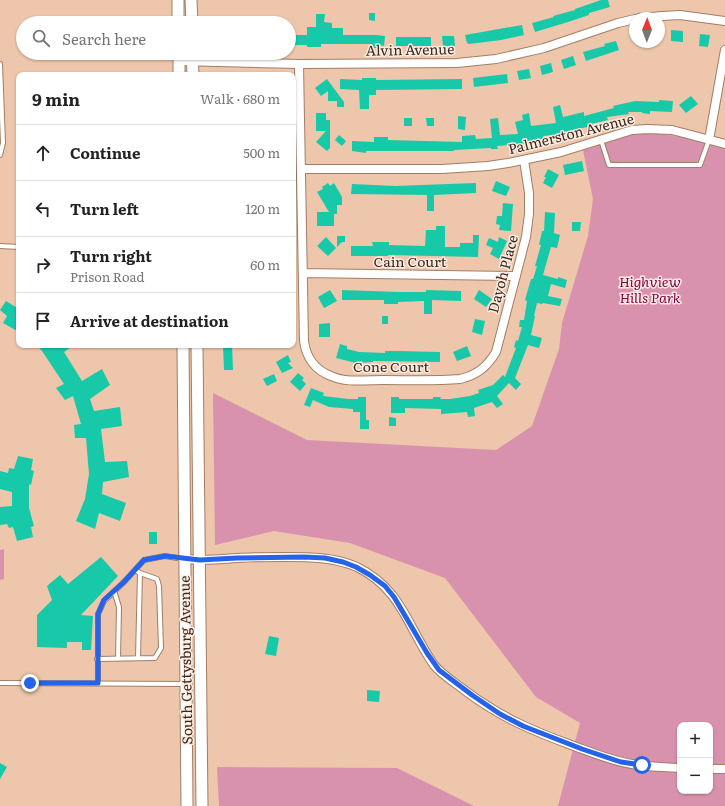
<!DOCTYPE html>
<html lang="en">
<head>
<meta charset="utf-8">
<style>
	body { margin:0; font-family:Literata,serif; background:#f6f6f6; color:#222 }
	.controls { position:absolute; right:12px; bottom:12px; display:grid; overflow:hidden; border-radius:8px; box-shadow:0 1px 3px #0004 }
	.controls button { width:36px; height:36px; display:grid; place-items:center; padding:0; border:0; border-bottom:1px solid #e0e0e0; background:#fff; color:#222; font:20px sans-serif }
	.compass { position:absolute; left:629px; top:12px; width:36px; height:36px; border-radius:50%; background:#fff; box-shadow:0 1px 3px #0004; rotate:1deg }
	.stop { position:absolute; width:12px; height:12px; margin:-9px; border:3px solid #2563eb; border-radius:50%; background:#fff }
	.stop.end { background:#2563eb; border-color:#fff; box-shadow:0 1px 4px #0008 }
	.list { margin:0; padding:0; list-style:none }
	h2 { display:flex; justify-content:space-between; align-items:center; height:52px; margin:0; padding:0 16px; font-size:17px }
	h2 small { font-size:13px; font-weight:400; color:#767676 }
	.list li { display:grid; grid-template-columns:26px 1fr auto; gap:12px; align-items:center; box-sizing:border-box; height:56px; padding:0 16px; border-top:1px solid #e0e0e0 }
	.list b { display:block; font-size:15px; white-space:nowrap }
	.list p { margin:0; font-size:13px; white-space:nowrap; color:#767676 }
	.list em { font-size:13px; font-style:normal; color:#767676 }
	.icon { flex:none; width:22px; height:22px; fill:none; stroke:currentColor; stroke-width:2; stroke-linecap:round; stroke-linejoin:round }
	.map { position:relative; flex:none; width:725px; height:806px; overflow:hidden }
	.search { position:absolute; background:#fff; box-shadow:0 1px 3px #0004; left:16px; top:16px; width:280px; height:44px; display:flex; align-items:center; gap:10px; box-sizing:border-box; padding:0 14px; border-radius:22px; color:#767676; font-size:15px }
	.panel { position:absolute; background:#fff; box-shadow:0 1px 3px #0004; left:16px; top:72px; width:280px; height:276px; border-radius:8px }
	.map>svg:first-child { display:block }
	.green { fill:#d992ad; fill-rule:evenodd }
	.building { fill:#17c9a9 }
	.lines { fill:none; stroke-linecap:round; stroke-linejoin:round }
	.lane-casing { stroke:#a27e65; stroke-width:6 }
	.street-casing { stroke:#a27e65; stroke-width:10 }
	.secondary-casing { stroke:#a27e65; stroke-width:13 }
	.lane { stroke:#fff; stroke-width:4 }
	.street { stroke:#fff; stroke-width:8 }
	.secondary { stroke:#fff; stroke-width:11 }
	.route { stroke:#2563eb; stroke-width:5 }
	.labels { text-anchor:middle; stroke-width:3; stroke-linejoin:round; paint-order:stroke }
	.street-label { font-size:14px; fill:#38291f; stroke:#fcece1 }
	.park-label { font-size:14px; font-style:italic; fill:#86004c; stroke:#fcece1 }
</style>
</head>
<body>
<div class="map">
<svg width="725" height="806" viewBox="0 0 725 806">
	<rect width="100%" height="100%" fill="#edc6ab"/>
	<path class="green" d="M 641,133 C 673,133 695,140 725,148 L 725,806 L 558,806 L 580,723 L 536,697 L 445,578 L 350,543 L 274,531 L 215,545 L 213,393 L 307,440 L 496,450 L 532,426 L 559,349 L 562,323 L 588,236 L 593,199 L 583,150 L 623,137 ZM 680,725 L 710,725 L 710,791 L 680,791 Z
		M 4,549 L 4,579 L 0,580 L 0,550 Z
		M 217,767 L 397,768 L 474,806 L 219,806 Z"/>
	<path class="building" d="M 601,0 L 608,0 L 610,7 L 589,13 L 589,15 L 568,22 L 535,32 L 532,23 L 554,17 L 553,16 L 575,10 L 575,9 Z
		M 369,13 L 375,13 L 375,21 L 369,20 Z
		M 316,14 L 325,14 L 324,22 L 332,23 L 332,28 L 343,28 L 343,35 L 376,35 L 385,36 L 384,46 L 379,45 L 379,48 L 370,48 L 371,44 L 321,44 L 321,47 L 307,47 L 307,45 L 289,45 L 289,35 L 307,35 L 307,27 L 316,27 Z
		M 522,25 L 524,35 L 501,40 L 469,44 L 467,43 L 465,35 Z
		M 671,30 L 683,31 L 683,42 L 671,41 Z
		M 700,34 L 710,35 L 708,47 L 699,46 Z
		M 442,36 L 454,36 L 455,46 L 443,46 Z
		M 396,37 L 431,37 L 431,46 L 396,46 Z
		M 616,41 L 619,50 L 586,61 L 583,52 L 605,46 L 604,44 Z
		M 573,56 L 576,65 L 564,69 L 561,60 Z
		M 551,63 L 553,72 L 542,75 L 540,66 Z
		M 529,69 L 531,78 L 519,80 L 517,71 Z
		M 507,74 L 508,83 L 474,87 L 473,78 Z
		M 362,78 L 376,78 L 376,80 L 462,79 L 462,89 L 376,90 L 376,95 L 369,95 L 369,109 L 360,109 L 359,90 L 340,89 L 340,79 L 362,80 Z
		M 327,79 L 344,102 L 344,107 L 337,107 L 337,101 L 328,101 L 328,91 L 321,96 L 315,88 Z
		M 691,96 L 698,104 L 686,113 L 679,105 Z
		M 659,100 L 673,101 L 672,112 L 650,111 L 650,114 L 642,113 L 642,112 L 628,112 L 629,114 L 607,117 L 608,120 L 587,125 L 587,127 L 565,132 L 565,134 L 543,136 L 544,139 L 521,144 L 497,146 L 498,149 L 491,149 L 491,148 L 454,150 L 454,151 L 366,151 L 366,153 L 352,151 L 352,141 L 374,142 L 374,137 L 388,137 L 388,140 L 462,142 L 462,136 L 475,135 L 476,139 L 492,138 L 490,119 L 498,118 L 500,135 L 518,134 L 515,122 L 523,120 L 522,115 L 529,113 L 531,126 L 556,123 L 553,107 L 560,105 L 563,117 L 584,112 L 584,116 L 614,108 L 613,106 L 635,101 L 659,102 Z
		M 316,113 L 326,113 L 326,120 L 330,120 L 330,148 L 327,151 L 316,142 L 326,131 L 316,131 Z
		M 458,116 L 466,117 L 465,130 L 458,129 Z
		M 404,118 L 412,118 L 412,126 L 404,126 Z
		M 426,118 L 434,118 L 434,126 L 427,126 Z
		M 339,135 L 346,141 L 342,146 L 335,140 Z
		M 582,161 L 584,171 L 565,175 L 563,165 Z
		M 548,169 L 559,175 L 552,188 L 543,183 L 546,177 L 544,177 Z
		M 496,181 L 510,187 L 506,196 L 492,191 Z
		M 328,183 L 330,186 L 334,183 L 342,197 L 342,205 L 337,205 L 337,214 L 334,214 L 334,226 L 317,226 L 317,212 L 329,212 L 317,192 L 323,189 L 322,187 Z
		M 476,183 L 476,193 L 434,195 L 434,211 L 427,211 L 427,195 L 351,194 L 352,184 L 395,186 Z
		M 503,203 L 513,204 L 511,231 L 499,230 L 500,225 L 496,224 L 497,216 L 502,216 Z
		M 545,212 L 555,213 L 554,233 L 560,235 L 557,248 L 551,247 L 543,275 L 558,279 L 558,277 L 567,280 L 565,288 L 551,284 L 548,296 L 562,299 L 560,306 L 543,303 L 542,304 L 537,303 L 534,316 L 535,316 L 531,335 L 542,338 L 539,348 L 528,345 L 515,378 L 521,384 L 516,390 L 509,383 L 497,396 L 503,404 L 497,408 L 492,402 L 474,408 L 475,416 L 468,417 L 467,412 L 441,414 L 441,409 L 405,408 L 405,413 L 391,413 L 391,397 L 399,397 L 399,399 L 433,399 L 433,397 L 441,397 L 440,399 L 450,399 L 470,396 L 479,393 L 478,390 L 493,385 L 503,375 L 505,377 L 516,348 L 514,347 L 516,340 L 518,341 L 522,327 L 519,327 L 520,320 L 524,320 L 527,301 L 525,300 L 531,279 L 533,279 L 537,266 L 535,266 L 541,245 L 539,245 L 542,231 L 544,231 Z
		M 572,222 L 581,222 L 580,231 L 572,231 Z
		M 436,226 L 445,226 L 445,247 L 460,247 L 460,243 L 473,243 L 473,235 L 479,235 L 478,257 L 388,255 L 388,256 L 351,256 L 351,246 L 373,246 L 372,242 L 389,242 L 389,245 L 425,246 L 426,230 L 436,230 Z
		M 337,236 L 345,236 L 345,242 L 342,242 L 337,247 Z
		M 326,237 L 336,248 L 328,256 L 317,246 Z
		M 499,237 L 507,241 L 499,259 L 490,254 L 493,248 L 486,245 L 489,238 L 498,242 Z
		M 330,290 L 337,301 L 324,308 L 318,297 Z
		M 342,290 L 398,292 L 426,292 L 426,290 L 461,291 L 461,301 L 432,300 L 432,314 L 424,314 L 424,301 L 398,302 L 398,304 L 384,304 L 384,300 L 342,300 Z
		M 479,290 L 492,299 L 486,307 L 474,299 Z
		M 6,301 L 19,309 L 19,332 L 3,323 L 7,316 L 0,310 Z
		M 382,316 L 388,316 L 388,324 L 382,324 Z
		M 475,319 L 485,321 L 482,335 L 472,332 Z
		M 330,323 L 330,337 L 319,337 L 319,324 Z
		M 340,344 L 347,346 L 347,349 L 359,352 L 385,353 L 385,351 L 398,351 L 440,352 L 440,362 L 373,361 L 373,362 L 356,363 L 336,358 Z
		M 36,345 L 74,345 L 64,352 L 82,381 L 102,369 L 110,385 L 90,399 L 94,411 L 120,407 L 122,426 L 101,429 L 105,462 L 127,461 L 129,477 L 103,482 L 102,494 L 126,503 L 120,521 L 99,513 L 95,529 L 76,521 L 85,499 L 89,474 L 86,438 L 75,438 L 74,425 L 81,424 L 73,396 L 65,400 L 56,388 L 64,384 L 42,351 Z
		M 223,345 L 232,345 L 233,370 L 224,370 Z
		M 467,346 L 471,356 L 457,361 L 453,352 Z
		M 288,355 L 291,362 L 288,363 L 293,368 L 282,373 L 276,362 Z
		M 298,373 L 304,378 L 302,380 L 306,384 L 300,391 L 290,382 Z
		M 274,374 L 277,381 L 267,386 L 263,379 Z
		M 311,388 L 324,393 L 323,396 L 349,399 L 358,399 L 358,397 L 366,397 L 366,420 L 369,420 L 369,429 L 360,429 L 360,412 L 353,412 L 353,409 L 329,407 L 313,400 L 310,407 L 304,405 Z
		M 389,417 L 396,418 L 396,426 L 389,426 Z
		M 18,456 L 33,459 L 31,470 L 34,471 L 31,485 L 29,484 L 29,508 L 34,526 L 31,527 L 33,537 L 17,541 L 13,527 L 9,528 L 7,524 L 0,525 L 0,507 L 12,506 L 12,492 L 0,489 L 0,471 L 8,473 L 9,468 L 14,469 Z
		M 149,532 L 157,532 L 157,544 L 149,544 Z
		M 101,557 L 118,576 L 81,615 L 93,616 L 91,650 L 82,650 L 82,642 L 67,642 L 67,648 L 37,647 L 37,615 L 52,600 L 47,586 L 60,575 L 68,584 Z
		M 269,636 L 279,638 L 276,656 L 265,654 Z
		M 367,690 L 380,691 L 379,702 L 367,701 Z
		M 0,763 L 7,767 L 0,779 Z"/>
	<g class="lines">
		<g class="lane-casing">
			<path id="lane" d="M 0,64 L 3,143 L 0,155
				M 601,140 L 609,165 L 700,165 L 709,140
				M 0,246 L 19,247
				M 114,591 L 119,607 L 118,659
				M 138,658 L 140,573
				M 97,659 L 155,658 L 161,648 L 159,586 L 157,579 L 140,573 L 135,570
				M 0,683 L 185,684
				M 98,683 L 98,614 L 104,601 L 124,582 L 144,560 L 165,556 L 183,559"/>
		</g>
		<g class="street-casing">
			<path id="street" d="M 639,18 L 662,16 L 680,15 L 725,21
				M 179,61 L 299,64 L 457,63 L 496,59 L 544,48 L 618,23 L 635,19
				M 299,64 L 304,341 C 306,357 315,370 331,376 C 346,383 366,380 383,380 C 409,380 435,381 460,379 C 477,375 487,367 496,352 L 526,237 L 529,214 L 529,193 L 524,160
				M 709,140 L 725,50
				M 301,169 L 442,169 L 488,166 L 508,163 L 561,152 L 632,130 L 647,129 L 672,130 L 725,144
				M 303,273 L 516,276
				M 186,559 C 203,561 220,559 237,558 C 253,557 269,557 285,557 C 309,557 334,557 357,567 C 402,589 408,628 434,665 C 443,676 456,683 467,692 C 502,718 533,731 574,746 C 593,753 612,761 632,764 C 648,767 664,767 680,768
				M 710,769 L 725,769"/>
		</g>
		<g class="secondary-casing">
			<path id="secondary" d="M 178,0 L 178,23
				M 191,0 L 192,23
				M 179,53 L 179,75
				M 192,53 L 193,75
				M 183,345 L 187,806
				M 197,345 L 202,806"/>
		</g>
		<use href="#lane" class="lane"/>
		<use href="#street" class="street"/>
		<use href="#secondary" class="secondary"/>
	</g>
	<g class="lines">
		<path class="route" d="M 30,683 L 98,683 L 98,614 L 104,600 L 124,582 L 144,560 L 165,556 L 200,560 L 237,558 L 304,557 L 325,558 L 343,562 L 356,567 L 370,575 L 385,586 L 394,597 L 427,653 L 439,670 L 472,695 L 500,714 L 523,726 L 582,749 L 621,762 L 642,765"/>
	</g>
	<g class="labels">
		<g class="street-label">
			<text transform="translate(410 50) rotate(-1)" y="5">Alvin Avenue</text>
			<text transform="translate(571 134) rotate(-14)" y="5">Palmerston Avenue</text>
			<text x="410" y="267">Cain Court</text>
			<text transform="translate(503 274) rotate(-75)" y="5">Dayoh Place</text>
			<text x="391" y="372">Cone Court</text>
			<text transform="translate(186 660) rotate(-91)" y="5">South Gettysburg Avenue</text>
		</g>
		<g class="park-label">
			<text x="650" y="287">Highview<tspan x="650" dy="16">Hills Park</tspan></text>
		</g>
	</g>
</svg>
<div class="controls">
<button>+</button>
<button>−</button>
</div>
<svg class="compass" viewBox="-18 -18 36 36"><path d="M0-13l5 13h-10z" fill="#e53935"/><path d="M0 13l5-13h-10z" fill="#767676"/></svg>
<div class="stop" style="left:642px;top:765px"></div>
<div class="stop end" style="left:30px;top:683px"></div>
<div class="search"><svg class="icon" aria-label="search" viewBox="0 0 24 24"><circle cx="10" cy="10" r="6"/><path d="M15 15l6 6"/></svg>Search here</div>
<section class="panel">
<h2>9 min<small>Walk · 680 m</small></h2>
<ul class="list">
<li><svg class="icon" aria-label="ahead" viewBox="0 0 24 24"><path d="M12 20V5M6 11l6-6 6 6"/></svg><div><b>Continue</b></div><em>500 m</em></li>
<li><svg class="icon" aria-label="left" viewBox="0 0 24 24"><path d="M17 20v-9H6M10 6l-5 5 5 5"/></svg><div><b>Turn left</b></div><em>120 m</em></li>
<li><svg class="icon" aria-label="right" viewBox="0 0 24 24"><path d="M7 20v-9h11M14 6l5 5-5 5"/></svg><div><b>Turn right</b><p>Prison Road</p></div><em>60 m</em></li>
<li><svg class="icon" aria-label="arrive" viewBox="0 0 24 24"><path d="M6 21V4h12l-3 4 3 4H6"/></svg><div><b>Arrive at destination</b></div></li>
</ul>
</section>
</div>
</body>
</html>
